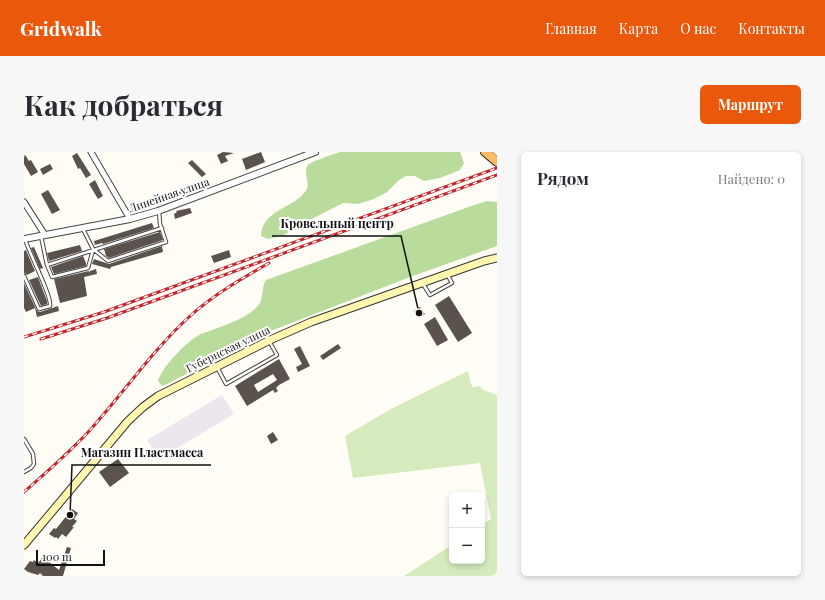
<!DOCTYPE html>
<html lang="ru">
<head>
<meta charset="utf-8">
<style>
	body { margin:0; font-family:"Playfair Display",serif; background:#f7f7f7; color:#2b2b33 }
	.controls { position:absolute; right:12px; bottom:12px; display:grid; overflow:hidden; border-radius:6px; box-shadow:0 2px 6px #0003 }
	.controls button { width:36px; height:36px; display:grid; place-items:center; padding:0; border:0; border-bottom:1px solid #e1e1e2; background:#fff; color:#2b2b33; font:20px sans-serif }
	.scale { position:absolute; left:12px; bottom:10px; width:69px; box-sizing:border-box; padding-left:4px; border:2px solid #111; border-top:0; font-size:11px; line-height:14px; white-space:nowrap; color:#111; -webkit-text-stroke:3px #fff; paint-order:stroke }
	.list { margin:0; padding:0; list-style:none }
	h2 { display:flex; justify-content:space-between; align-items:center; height:52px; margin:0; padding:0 16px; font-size:17px }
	h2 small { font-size:13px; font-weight:400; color:#7c7c81 }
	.map { position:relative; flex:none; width:473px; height:424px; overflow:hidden; border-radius:6px }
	header { display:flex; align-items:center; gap:24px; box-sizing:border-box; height:56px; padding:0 20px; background:#ea580c; color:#fff }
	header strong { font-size:19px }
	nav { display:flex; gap:22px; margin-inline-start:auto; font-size:14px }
	.intro { display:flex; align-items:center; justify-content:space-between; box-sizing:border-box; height:96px; padding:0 24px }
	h1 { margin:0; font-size:28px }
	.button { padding:10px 18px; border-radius:6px; background:#ea580c; color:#fff; font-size:14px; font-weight:700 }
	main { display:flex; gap:24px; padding:0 24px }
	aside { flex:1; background:#fff; border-radius:6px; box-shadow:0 2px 6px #0003 }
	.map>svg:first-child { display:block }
	.industrial { fill:#eee6ef }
	.green { fill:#d5ebbd }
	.forest { fill:#b9dc9c }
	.building { fill:#5a524d; fill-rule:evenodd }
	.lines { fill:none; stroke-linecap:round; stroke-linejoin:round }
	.service-casing { stroke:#444; stroke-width:4.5 }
	.minor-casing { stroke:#444; stroke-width:7 }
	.tertiary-casing { stroke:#444; stroke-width:8 }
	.secondary-casing { stroke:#333; stroke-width:9 }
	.trunk-casing { stroke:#222; stroke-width:10 }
	.service { stroke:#fff; stroke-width:2.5 }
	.minor { stroke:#fff; stroke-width:5 }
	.tertiary { stroke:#fff; stroke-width:6 }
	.secondary { stroke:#fff6b0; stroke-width:7 }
	.trunk { stroke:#f7bc64; stroke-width:8 }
	.rail-casing { stroke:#c4262e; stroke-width:3 }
	.rail { stroke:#fff; stroke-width:1.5; stroke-dasharray:4.5; stroke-linecap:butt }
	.labels { text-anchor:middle; stroke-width:4; stroke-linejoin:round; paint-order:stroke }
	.street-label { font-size:11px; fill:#111; stroke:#fff }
	.leader { fill:none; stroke:#111; stroke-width:1.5 }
	.callout-dot { fill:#111; stroke:#fff; stroke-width:1.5 }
	.callout-label { font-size:12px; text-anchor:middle; font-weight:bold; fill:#111; stroke:#fff; stroke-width:4; stroke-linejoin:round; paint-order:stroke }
</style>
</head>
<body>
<header>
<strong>Gridwalk</strong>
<nav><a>Главная</a><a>Карта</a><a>О нас</a><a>Контакты</a></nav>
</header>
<div class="intro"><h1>Как добраться</h1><a class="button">Маршрут</a></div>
<main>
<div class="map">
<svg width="473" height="424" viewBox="0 0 473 424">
	<rect width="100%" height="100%" fill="#fffdf5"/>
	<path class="industrial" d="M 198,243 L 210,262 L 135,307 L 123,288 Z"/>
	<path class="green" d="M 444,219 L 448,235 L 456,234 L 459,238 L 473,243 L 473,424 L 380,424 L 428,393 L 428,409 L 458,409 L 458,373 L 467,367 L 456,311 L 329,326 L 321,284 L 367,257 Z"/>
	<path class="forest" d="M 316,0 L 436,0 L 440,11 L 436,18 L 416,26 L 400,29 L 391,24 L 382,24 L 375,28 L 363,40 L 350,47 L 334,52 L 319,51 L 274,74 L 260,83 L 244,87 L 237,84 C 238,58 268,57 281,40 C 288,31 278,21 284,13 C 288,9 310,2 316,0 Z
		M 463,49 L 473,50 L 473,94 L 386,125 L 239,182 L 145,231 L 138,234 L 134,229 C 138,215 164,188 177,182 C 181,180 187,179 191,177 C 205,172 224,165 234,154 C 240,146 237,136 242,128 L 450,53 Z"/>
	<path class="building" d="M 199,0 L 210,1 L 201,4 L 204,9 L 197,12 L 193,3 Z
		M 237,0 L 241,10 L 222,18 L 218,7 Z
		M 0,1 L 5,9 L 7,8 L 14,20 L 7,24 L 0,12 Z
		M 53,1 L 67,23 L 62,26 L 56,16 L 54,17 L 48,4 Z
		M 168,8 L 182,22 L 178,25 L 164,11 Z
		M 26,12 L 29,17 L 19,23 L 16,17 Z
		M 71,28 L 79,44 L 74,47 L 65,32 Z
		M 162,34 L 164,39 L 114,58 L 111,54 Z
		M 24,38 L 36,58 L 28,62 L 17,42 Z
		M 166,56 L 168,61 L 151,67 L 150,62 L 153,60 L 152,59 Z
		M 128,71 L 130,76 L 79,92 L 78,91 L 71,93 L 70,89 Z
		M 136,80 L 139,88 L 85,106 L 82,104 L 80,97 Z
		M 56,93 L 58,99 L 25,109 L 23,101 Z
		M 138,94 L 139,100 L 87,115 L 86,117 L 68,112 L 70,107 L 85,112 Z
		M 10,95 L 19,116 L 16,117 L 7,96 Z
		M 2,98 L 11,119 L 3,123 L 0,121 L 0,99 Z
		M 205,98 L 207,105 L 190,111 L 187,104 Z
		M 59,104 L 62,111 L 62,114 L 30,122 L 27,115 Z
		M 72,117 L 73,122 L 60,125 L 63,144 L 36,151 L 30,127 L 65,119 L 65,121 L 66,119 Z
		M 14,125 L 23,149 L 23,152 L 17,154 L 5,128 Z
		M 0,131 L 13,159 L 16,160 L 34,154 L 35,159 L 13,165 L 11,156 L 2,160 L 0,156 Z
		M 425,144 L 448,181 L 434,190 L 411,153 Z
		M 396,155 L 401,162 L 395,166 L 390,159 Z
		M 411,165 L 424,188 L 413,194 L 400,172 Z
		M 314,192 L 317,196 L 299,208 L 296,204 Z
		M 276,194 L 286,214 L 274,220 L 272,215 L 278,212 L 270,197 Z
		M 255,207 L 266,227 L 255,233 L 252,236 L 254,239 L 251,241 L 249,238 L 223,254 L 211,234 ZM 249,222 L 253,228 L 234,240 L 230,233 Z
		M 249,280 L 254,288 L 247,292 L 243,284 Z
		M 94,307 L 105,321 L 86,335 L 75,320 Z
		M 48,357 L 54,361 L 50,367 L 53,369 L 48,375 L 50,375 L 42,385 L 38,382 L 34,387 L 32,385 L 31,386 L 25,382 L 30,376 L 32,377 Z
		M 43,395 L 47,396 L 39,424 L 19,424 L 16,421 L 14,423 L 4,420 L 0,417 L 6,409 L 9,410 L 10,408 L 14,411 L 19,405 L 35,418 Z"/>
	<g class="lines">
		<g class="service-casing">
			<path id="service" d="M 59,77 L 69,97 L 84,109 L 142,90 L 136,72 L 135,59
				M 17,84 L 23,113 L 28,125 L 64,116 L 69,98
				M 23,113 L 138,76
				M 0,124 L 15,157 L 26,154 C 28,144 5,101 1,87
				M 399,132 L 406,143 L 428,131 L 423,122
				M 193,215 L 202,232 L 253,203 L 245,189
				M 0,287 L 9,302 L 10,312 L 7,316 L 0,320"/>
		</g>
		<g class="minor-casing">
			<path id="minor" d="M 67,0 L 106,67
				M 0,50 L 21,83"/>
		</g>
		<g class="tertiary-casing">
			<path id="tertiary" d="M 0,87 L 106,67 L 134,59 L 291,0"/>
		</g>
		<g class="secondary-casing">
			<path id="secondary" d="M 0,393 L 104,269 L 119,255 L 134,244 L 246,188 L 287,170 L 460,109 L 473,106"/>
		</g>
		<g class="trunk-casing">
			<path id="trunk" d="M 461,0 L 473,10
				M 471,0 L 473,1"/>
		</g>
		<use href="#service" class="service"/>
		<use href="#minor" class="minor"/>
		<use href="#tertiary" class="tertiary"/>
		<use href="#secondary" class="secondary"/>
		<use href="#trunk" class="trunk"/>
		<g class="rail-casing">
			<path id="rail" d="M 0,185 L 80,160 L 473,16
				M 17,187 L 83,166 L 473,23
				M 0,340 C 23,320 46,300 67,277 C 100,240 128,199 165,165 C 189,143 217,127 245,111"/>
		</g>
		<use href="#rail" class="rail"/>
	</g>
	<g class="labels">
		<g class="street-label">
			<text transform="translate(145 43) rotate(-19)" y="4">Линейная улица</text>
			<text transform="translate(204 197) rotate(-26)" y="4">Губернская улица</text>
		</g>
	</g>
	<path class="leader" d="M395 161L377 84H248M46 363L48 313H187"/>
	<g class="callout-dot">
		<circle cx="395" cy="161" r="4"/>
		<circle cx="46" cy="363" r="4"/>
	</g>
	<g class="callout-label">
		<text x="313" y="76">Кровельный центр</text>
		<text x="118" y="305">Магазин Пластмасса</text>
	</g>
</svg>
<div class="controls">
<button>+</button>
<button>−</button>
</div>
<div class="scale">100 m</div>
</div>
<aside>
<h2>Рядом<small>Найдено: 0</small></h2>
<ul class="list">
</ul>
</aside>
</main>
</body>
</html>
